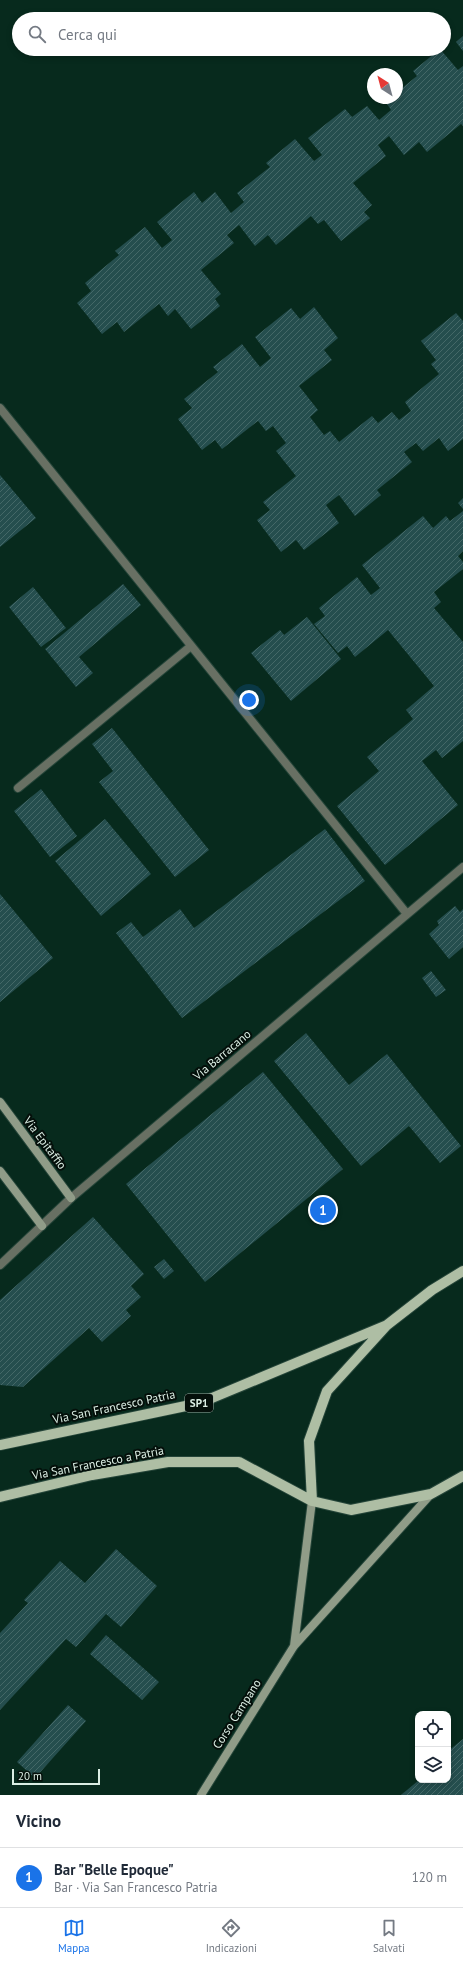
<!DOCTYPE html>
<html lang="it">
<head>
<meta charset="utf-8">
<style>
	body { margin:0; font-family:"PT Sans",sans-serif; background:#f6f6f7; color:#1f2937 }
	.controls { position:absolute; right:12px; bottom:12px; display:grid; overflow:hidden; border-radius:8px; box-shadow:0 2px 6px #0003 }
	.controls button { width:36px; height:36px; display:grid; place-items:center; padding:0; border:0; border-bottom:1px solid #e0e1e3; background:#fff; color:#1f2937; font:20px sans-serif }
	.compass { position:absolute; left:367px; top:68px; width:36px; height:36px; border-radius:50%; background:#fff; box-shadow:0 2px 6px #0003; rotate:324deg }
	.scale { position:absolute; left:12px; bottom:10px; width:88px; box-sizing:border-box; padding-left:4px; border:2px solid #dbeee4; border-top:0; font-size:11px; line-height:14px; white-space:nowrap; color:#dbeee4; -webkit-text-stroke:3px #040f0a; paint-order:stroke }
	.you { position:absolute; left:249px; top:700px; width:14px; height:14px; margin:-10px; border:3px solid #fff; border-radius:50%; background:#1a73e8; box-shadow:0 0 0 6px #1a73e833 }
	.badge { display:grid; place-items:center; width:26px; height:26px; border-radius:50%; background:#1a73e8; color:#fff; font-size:13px; font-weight:700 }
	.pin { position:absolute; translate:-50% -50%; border:2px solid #fff; box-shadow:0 1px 4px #0006 }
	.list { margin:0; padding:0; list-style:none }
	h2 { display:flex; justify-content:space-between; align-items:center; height:52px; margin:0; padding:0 16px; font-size:17px }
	h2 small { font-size:13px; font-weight:400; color:#747a83 }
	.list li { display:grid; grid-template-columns:26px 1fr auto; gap:12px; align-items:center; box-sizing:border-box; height:60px; padding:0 16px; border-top:1px solid #e0e1e3 }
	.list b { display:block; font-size:15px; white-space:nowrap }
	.list p { margin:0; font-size:13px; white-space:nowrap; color:#747a83 }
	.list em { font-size:13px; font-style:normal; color:#747a83 }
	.icon { flex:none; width:22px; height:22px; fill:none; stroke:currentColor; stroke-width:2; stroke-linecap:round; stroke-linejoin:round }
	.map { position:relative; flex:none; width:463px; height:1795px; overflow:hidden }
	.search { position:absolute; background:#fff; box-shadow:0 2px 6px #0003; left:12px; right:12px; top:12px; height:44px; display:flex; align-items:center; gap:10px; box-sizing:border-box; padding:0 14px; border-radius:22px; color:#747a83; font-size:15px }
	.sheet { height:112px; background:#fff }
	nav { display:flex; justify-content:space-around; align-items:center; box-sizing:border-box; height:56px; border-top:1px solid #e0e1e3; background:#fff; font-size:11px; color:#747a83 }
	nav a { display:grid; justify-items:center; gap:2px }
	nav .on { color:#1a73e8 }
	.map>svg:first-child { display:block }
	.building { fill:url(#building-hatch) }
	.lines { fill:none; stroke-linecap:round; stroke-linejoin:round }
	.street-casing { stroke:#254539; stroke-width:10 }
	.secondary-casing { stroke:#254539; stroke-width:10 }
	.primary-casing { stroke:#254539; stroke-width:12 }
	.street { stroke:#687063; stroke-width:8 }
	.secondary { stroke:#909c88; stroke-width:8 }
	.primary { stroke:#aebea4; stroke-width:10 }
	.labels { text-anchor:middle; stroke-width:4; stroke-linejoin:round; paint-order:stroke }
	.shield { fill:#040f0a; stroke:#9aaba3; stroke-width:1 }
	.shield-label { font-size:11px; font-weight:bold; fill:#dbeee4 }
	.street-label { font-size:12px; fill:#dbeee4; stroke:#040f0a }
</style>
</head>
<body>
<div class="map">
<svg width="463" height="1795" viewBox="0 0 463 1795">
	<defs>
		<pattern id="building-hatch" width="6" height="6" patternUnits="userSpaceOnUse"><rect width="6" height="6" fill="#254e4e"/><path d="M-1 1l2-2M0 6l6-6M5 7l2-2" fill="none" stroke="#446867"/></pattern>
	</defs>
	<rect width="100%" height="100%" fill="#072a1d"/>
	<path class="building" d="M 463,36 L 463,51 L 456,42 Z
		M 440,49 L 458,70 L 463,66 L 463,126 L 461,124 L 427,152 L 419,142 L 404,155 L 389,136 L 378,145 L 386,156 L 353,183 L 372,205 L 364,212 L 370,218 L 341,241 L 324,220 L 318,224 L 311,216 L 276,245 L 268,235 L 255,246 L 239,225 L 227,235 L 234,243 L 201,270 L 221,294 L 215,299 L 220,306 L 191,329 L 175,309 L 168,316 L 159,304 L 124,332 L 117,322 L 102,334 L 77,303 L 91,291 L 85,283 L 119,255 L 115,251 L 145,227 L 162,248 L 172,240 L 157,222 L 194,192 L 202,203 L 215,192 L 231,213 L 244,202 L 237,193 L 270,167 L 266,163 L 295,139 L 314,161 L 322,155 L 308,138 L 345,109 L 352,117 L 367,106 L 379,120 L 391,110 L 385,101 L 389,98 L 397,98 L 397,92 L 417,76 L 413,71 Z
		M 314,307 L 338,338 L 324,350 L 332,360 L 299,386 L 318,410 L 310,417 L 324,435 L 330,431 L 339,442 L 372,416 L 378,423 L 392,412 L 399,420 L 411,411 L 405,402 L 439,374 L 431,364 L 436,360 L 421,341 L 456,313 L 463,321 L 463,439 L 448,451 L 439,438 L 423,451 L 416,443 L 404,452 L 412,462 L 377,490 L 381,495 L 355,516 L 339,495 L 326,505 L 339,523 L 304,550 L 296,540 L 281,552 L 257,520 L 270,510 L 263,502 L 296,476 L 276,451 L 286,443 L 273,426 L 266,431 L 258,421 L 222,449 L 215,440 L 202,450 L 178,419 L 192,408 L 184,399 L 218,372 L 213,367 L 242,344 L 260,367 L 271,358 L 255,337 L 291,308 L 300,319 Z
		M 0,475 L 36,518 L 0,547 Z
		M 463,498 L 463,509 L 458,503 Z
		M 463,511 L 463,551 L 458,556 L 463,562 L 463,569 L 434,592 L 441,602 L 434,608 L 463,642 L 463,741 L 442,758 L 436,750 L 422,761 L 458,805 L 385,865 L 337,806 L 379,771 L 367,757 L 413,719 L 406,710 L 434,686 L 388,630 L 355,657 L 347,646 L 338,653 L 314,624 L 325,616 L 319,608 L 357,577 L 371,595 L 380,588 L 362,565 L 423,516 L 433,528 L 446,516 L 450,521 Z
		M 123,584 L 141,605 L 79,657 L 93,673 L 76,687 L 45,649 Z
		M 33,587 L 66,628 L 41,647 L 9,607 Z
		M 307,617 L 341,659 L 291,701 L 251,653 L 280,630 L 284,635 Z
		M 112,728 L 209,850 L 175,877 L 99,782 L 113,771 L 92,744 Z
		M 41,789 L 77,836 L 50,857 L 14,811 Z
		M 105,819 L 151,874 L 101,916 L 55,861 Z
		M 325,829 L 365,881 L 182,1018 L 116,933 L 131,922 L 143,937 L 180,909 L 194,928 Z
		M 0,894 L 53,958 L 0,1002 Z
		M 455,906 L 460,912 L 463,909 L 463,947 L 449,959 L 429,934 L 439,925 L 437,921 Z
		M 431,971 L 446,990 L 436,997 L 422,978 Z
		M 306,1033 L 349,1085 L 387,1054 L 461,1146 L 440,1163 L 409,1126 L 361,1166 L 274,1061 Z
		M 263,1072 L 343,1169 L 205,1282 L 126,1184 Z
		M 93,1217 L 144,1274 L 131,1286 L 141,1297 L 126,1310 L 131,1316 L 102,1342 L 89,1328 L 23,1387 L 0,1385 L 0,1300 Z
		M 164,1259 L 174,1271 L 164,1279 L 154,1267 Z
		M 116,1549 L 157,1586 L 121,1627 L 106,1614 L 76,1647 L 66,1639 L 0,1710 L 0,1633 L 28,1603 L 24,1600 L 60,1561 L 85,1583 Z
		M 106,1635 L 159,1682 L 142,1700 L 90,1654 Z
		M 68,1705 L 86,1721 L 35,1778 L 17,1762 Z
		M 463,1739 L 463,1795 L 401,1795 L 419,1780 L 448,1780 L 448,1751 Z"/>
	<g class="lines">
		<g class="street-casing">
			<path id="street" d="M 0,408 L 407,914
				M 18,788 L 191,646
				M 0,1265 L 71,1198 L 463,867"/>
		</g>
		<g class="secondary-casing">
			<path id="secondary" d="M 0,1102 L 71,1198
				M 0,1171 L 42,1226
				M 294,1646 L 312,1501
				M 201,1795 L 294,1646 L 431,1494"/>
		</g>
		<g class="primary-casing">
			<path id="primary" d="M 0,1445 L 200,1403 L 387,1325
				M 0,1497 L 92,1475 L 168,1462 L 239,1462 L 312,1501 L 351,1510 L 431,1494 L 463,1476
				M 312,1501 L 309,1441 L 327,1391 L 387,1325 L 432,1290 L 463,1271"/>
		</g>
		<use href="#street" class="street"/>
		<use href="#secondary" class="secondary"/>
		<use href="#primary" class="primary"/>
	</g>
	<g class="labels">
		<rect class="shield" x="185" y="1394" width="28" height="18" rx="3"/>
		<g class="shield-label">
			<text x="199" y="1407">SP1</text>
		</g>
		<g class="street-label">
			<text transform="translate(222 1055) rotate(-40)" y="4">Via Barracano</text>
			<text transform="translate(45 1143) rotate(53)" y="4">Via Epitaffio</text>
			<text transform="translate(114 1407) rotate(-12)" y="4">Via San Francesco Patria</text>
			<text transform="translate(98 1463) rotate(-11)" y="4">Via San Francesco a Patria</text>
			<text transform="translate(237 1714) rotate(-58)" y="4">Corso Campano</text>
		</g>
	</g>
</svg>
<div class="controls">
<button><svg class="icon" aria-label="locate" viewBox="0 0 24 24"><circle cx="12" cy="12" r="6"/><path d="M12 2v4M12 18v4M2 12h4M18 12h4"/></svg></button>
<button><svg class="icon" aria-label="layers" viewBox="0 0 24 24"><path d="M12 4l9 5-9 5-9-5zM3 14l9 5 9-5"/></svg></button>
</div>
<svg class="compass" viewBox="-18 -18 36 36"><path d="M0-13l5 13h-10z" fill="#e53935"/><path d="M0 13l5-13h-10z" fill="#747a83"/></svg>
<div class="scale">20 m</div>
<div class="you"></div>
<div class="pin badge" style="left:323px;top:1210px">1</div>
<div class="search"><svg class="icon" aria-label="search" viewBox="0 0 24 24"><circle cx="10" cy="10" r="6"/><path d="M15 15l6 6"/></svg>Cerca qui</div>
</div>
<section class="sheet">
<h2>Vicino<small></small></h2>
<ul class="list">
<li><span class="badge">1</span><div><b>Bar &quot;Belle Epoque&quot;</b><p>Bar · Via San Francesco Patria</p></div><em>120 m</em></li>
</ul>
</section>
<nav>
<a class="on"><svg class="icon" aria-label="map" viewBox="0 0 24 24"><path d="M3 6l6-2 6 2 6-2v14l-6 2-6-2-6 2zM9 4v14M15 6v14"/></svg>Mappa</a>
<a><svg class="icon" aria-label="directions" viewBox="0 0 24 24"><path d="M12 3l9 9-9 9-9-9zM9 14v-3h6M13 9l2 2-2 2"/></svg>Indicazioni</a>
<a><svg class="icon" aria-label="saved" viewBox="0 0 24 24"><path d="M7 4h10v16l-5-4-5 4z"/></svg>Salvati</a>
</nav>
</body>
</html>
